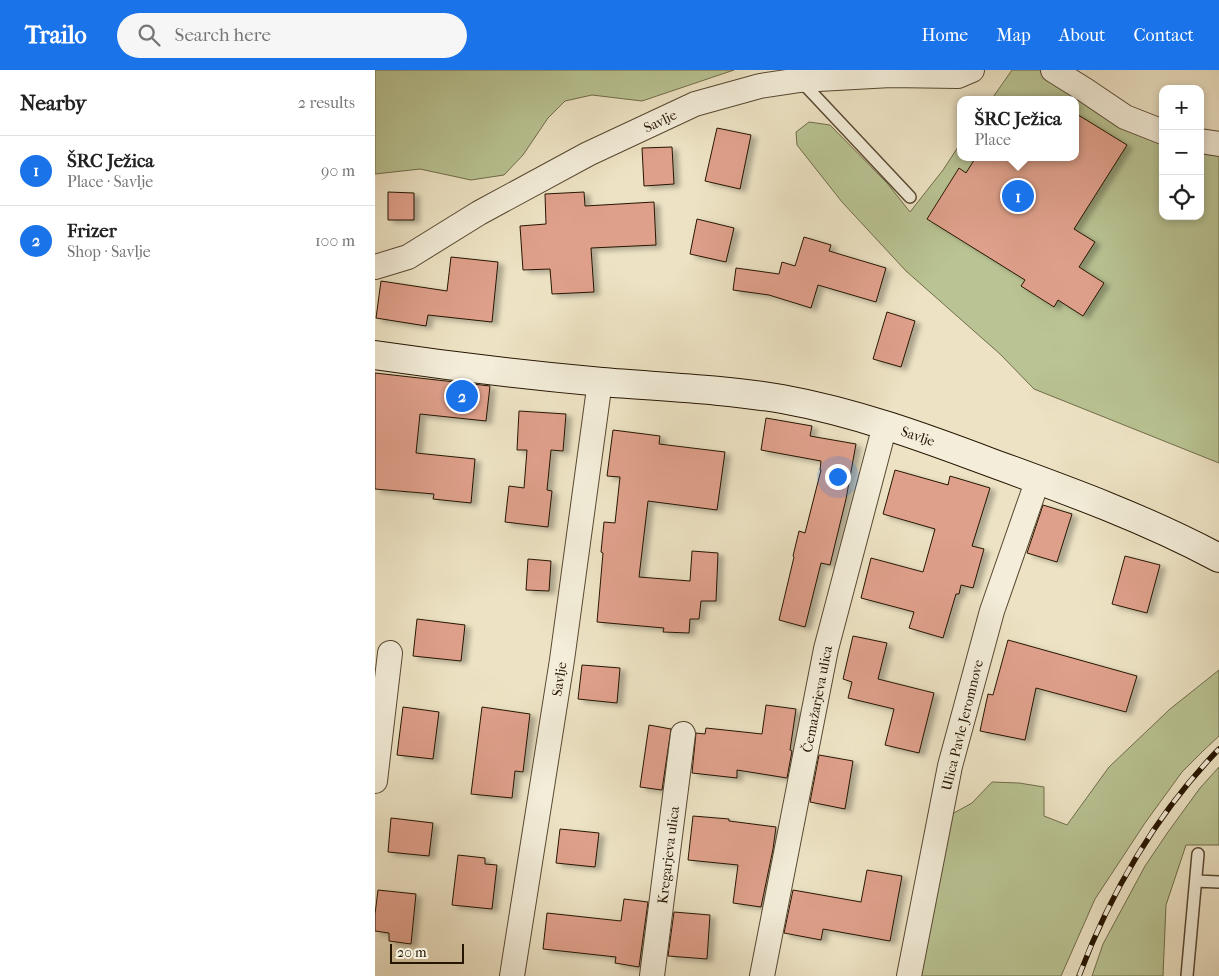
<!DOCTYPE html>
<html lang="en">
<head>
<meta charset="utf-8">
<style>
	body { margin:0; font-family:"IM FELL French Canon",serif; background:#f6f6f6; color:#222 }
	.controls { position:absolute; right:15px; top:15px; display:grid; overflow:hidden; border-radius:10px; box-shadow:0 2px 8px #0003 }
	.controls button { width:45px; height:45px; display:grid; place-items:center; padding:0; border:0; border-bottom:1px solid #e0e0e0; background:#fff; color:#222; font:25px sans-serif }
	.scale { position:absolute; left:15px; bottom:12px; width:74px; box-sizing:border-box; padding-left:5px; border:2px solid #261500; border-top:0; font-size:14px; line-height:18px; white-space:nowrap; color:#261500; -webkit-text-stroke:4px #f3edd9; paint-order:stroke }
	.you { position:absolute; left:462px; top:406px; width:18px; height:18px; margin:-12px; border:4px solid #fff; border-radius:50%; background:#1a73e8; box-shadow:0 0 0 8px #1a73e833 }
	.badge { display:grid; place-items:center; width:32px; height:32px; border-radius:50%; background:#1a73e8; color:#fff; font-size:16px; font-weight:700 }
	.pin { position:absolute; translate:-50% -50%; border:2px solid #fff; box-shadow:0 1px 5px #0006 }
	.popup { position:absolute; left:582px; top:26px; width:122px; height:65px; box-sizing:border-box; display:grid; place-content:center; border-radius:10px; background:#fff; filter:drop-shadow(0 1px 4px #0005); font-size:16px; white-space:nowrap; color:#767676 }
	.popup b { font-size:19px; color:#222 }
	.popup::after { content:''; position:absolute; left:50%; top:100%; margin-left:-10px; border:10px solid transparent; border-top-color:#fff }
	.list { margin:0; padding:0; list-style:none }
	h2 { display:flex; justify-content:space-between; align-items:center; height:65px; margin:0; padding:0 20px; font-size:21px }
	h2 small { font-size:16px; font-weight:400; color:#767676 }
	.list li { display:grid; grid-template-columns:32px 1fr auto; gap:15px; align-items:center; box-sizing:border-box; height:70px; padding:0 20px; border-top:1px solid #e0e0e0 }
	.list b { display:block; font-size:19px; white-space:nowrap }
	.list p { margin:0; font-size:16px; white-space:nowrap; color:#767676 }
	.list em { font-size:16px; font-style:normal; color:#767676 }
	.icon { flex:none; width:28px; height:28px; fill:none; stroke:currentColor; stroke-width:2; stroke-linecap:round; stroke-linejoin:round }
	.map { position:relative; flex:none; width:844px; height:906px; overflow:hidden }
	header { display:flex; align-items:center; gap:30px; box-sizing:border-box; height:70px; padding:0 25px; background:#1a73e8; color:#fff }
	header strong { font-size:24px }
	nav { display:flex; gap:28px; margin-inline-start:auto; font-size:18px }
	.search { width:350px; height:45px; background:#f6f6f6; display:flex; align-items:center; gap:12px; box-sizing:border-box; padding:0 18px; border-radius:28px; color:#767676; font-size:19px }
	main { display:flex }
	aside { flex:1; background:#fff }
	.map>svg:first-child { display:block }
	.green { fill:#b9c393; stroke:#706c4a }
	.building { fill:#dfa08b; stroke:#261500; filter:url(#shadow) }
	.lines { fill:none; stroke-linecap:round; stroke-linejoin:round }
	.lane-casing { stroke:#584831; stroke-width:14 }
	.street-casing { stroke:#584831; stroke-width:26 }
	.secondary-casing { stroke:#261500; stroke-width:30 }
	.lane { stroke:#f3edd9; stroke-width:11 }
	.street { stroke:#f3edd9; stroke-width:24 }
	.secondary { stroke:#f3edd9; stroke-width:28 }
	.rail-casing { stroke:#261500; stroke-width:5.5 }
	.rail { stroke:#f3edd9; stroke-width:4; stroke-dasharray:11; stroke-linecap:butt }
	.labels { text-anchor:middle; stroke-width:4; stroke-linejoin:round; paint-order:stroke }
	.street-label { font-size:14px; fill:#261500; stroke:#f3edd9 }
</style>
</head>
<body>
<header>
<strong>Trailo</strong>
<div class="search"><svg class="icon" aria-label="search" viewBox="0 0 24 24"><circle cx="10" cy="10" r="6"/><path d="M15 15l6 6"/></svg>Search here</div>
<nav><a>Home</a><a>Map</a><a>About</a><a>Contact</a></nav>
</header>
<main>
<aside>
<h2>Nearby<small>2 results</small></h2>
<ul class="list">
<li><span class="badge">1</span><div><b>ŠRC Ježica</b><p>Place · Savlje</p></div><em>90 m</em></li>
<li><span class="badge">2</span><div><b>Frizer</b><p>Shop · Savlje</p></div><em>100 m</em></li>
</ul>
</aside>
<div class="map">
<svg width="844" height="906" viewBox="0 0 844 906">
	<defs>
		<filter id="shadow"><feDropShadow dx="5.5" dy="3" stdDeviation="2.5" flood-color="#0004"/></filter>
	</defs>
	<rect width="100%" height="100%" fill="#ede3c4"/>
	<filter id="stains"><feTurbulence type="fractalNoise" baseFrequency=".004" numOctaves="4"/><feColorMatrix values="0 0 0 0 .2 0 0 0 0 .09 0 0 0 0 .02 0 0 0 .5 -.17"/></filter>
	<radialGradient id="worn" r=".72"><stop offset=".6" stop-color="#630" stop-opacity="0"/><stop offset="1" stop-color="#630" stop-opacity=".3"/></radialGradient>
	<path class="green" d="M 0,0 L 359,0 L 267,31 L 217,25 L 190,31 L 173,48 L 148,85 L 129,105 L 96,110 L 45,99 L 0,104 Z
		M 637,0 L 664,0 L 673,4 L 788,71 L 788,146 L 825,146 L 825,81 L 844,84 L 844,393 L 659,319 L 625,284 L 531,201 L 467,132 L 422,75 L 421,62 L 434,52 L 455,55 L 512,113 L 535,142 L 568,100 L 585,74 L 586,87 L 700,87 L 700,30 L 616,30 Z
		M 844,600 L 844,666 L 828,681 L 807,702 L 770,753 L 720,829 L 686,906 L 545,906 L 577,744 L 597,733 L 617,712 L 644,713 L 669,717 L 669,746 L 692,755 L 734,697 L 795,639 Z
		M 844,697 L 844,775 L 811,775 L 791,835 L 788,906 L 717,906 L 728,874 L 770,796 L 793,762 L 825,718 Z"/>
	<path class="building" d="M 700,43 L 752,75 L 699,159 L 720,172 L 704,197 L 729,213 L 708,246 L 683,230 L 679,237 L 646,216 L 650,210 L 552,149 L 584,98 L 591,103 L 601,87 L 700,87 Z
		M 342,58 L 376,65 L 365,119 L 330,111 Z
		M 297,77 L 299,114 L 269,116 L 267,78 Z
		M 13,122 L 39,123 L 39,150 L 13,150 Z
		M 209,122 L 210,136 L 279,132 L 281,175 L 216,178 L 219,222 L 177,224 L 175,199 L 148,200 L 145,156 L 171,154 L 170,124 Z
		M 322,149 L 359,158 L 351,192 L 315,184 Z
		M 429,167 L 456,175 L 454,181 L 511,198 L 501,232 L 443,215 L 436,238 L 394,225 L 358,220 L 361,198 L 404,204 L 407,192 L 420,196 Z
		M 76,187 L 123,192 L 117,252 L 53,245 L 51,256 L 1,248 L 6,211 L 72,221 Z
		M 512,242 L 540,251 L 526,297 L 498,289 Z
		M 0,303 L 115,316 L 111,351 L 45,344 L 41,383 L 100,389 L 96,433 L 58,429 L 59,424 L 0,419 Z
		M 144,341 L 191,344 L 188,381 L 176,380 L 172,420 L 177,421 L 173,457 L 130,452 L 134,416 L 149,418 L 152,380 L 142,380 Z
		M 391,348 L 437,356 L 435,366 L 481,374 L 471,429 L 455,495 L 446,493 L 430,557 L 404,550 L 419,487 L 418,486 L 424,461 L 430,463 L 446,400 L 445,400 L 446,391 L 386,380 Z
		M 238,360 L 285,366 L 284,374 L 350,382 L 342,440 L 273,431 L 264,507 L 315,511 L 317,481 L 343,483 L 341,531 L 326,531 L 324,549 L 315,549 L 314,563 L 288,562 L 289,558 L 222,552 L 228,483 L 226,482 L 229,452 L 240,453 L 245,407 L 232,406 Z
		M 520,400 L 573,415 L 575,406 L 615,418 L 597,476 L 609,479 L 598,518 L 586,515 L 584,524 L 581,524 L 568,568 L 534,558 L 539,542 L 486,528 L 496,488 L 548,502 L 560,459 L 508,444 Z
		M 668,435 L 697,444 L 682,492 L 652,483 Z
		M 750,486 L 785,495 L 772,543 L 737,534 Z
		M 153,489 L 176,491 L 174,521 L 151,520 Z
		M 42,549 L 90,555 L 86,591 L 38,586 Z
		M 478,566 L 512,573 L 503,609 L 559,623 L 544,683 L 510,675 L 519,639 L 473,628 L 477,612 L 468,609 Z
		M 633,570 L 762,606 L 751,642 L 661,618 L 650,670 L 605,661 L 613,624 L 618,625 Z
		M 207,595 L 245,598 L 242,633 L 203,629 Z
		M 391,635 L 421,639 L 415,680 L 417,681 L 412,708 L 362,700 L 362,708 L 317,703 L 321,663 L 330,664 L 331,658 L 387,664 Z
		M 28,637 L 64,642 L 58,689 L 22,685 Z
		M 107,637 L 155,644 L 148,702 L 140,701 L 137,728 L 96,724 Z
		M 274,655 L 296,659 L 287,720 L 265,717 Z
		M 444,685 L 478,691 L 470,739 L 435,732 Z
		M 318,746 L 354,749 L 354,751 L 401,757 L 398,779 L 386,837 L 358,833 L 363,795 L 313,790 Z
		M 16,748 L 58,753 L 54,786 L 13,782 Z
		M 185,759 L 224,763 L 220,797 L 181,793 Z
		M 83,785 L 110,788 L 110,794 L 122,795 L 117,839 L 77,835 Z
		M 492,800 L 527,806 L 515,871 L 448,859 L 446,870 L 409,863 L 418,820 L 486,832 Z
		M 3,820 L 41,824 L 36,874 L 14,871 L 14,863 L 0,861 L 0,844 Z
		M 249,829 L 273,832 L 264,897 L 240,893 L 241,887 L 168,879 L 172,843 L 246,851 Z
		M 299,842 L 335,845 L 332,889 L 293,886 Z"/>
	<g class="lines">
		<g class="lane-casing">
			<path id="lane" d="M 426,11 L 535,127
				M 821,811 L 844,812
				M 812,906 L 823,784"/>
		</g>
		<g class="street-casing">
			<path id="street" d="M 678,0 L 710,20 L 750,47 L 788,62
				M 825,71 L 844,74
				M 0,197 L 33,187 L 104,143 L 213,84 L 320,34 L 385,16 L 425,10 L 516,5 L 583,6 L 597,0
				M 0,711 L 15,583
				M 137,906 L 187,590 L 225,311
				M 277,906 L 308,664
				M 387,906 L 451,579 L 510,355
				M 534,906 L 575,696 L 617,541 L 663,409"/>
		</g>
		<g class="secondary-casing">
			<path id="secondary" d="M 0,285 C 75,296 151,305 227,312 C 287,317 347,319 407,329 C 479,342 548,367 617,393 C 694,421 771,449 844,488"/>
		</g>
		<use href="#lane" class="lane"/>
		<use href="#street" class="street"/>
		<use href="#secondary" class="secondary"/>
		<g class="rail-casing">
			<path id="rail" d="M 704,906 C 735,823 782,743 844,679"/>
		</g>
		<use href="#rail" class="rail"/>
	</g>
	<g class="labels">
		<g class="street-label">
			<text transform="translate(285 51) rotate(-25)" y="5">Savlje</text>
			<text transform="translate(543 366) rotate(19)" y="5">Savlje</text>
			<text transform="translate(184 609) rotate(-81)" y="5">Savlje</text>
			<text transform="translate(442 629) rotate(-79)" y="5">Čemažarjeva ulica</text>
			<text transform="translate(587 655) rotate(-76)" y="5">Ulica Pavle Jeromnove</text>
			<text transform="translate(293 785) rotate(-83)" y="5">Kregarjeva ulica</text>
		</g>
	</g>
	<rect width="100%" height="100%" filter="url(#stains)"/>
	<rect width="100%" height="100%" fill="url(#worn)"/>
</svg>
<div class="controls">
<button>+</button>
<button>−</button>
<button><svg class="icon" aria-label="locate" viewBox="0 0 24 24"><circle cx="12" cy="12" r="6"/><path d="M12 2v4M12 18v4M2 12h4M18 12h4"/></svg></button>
</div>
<div class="scale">20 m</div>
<div class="you"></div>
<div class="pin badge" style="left:643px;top:126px">1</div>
<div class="popup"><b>ŠRC Ježica</b>Place</div>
<div class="pin badge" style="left:87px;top:326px">2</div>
</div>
</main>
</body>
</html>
